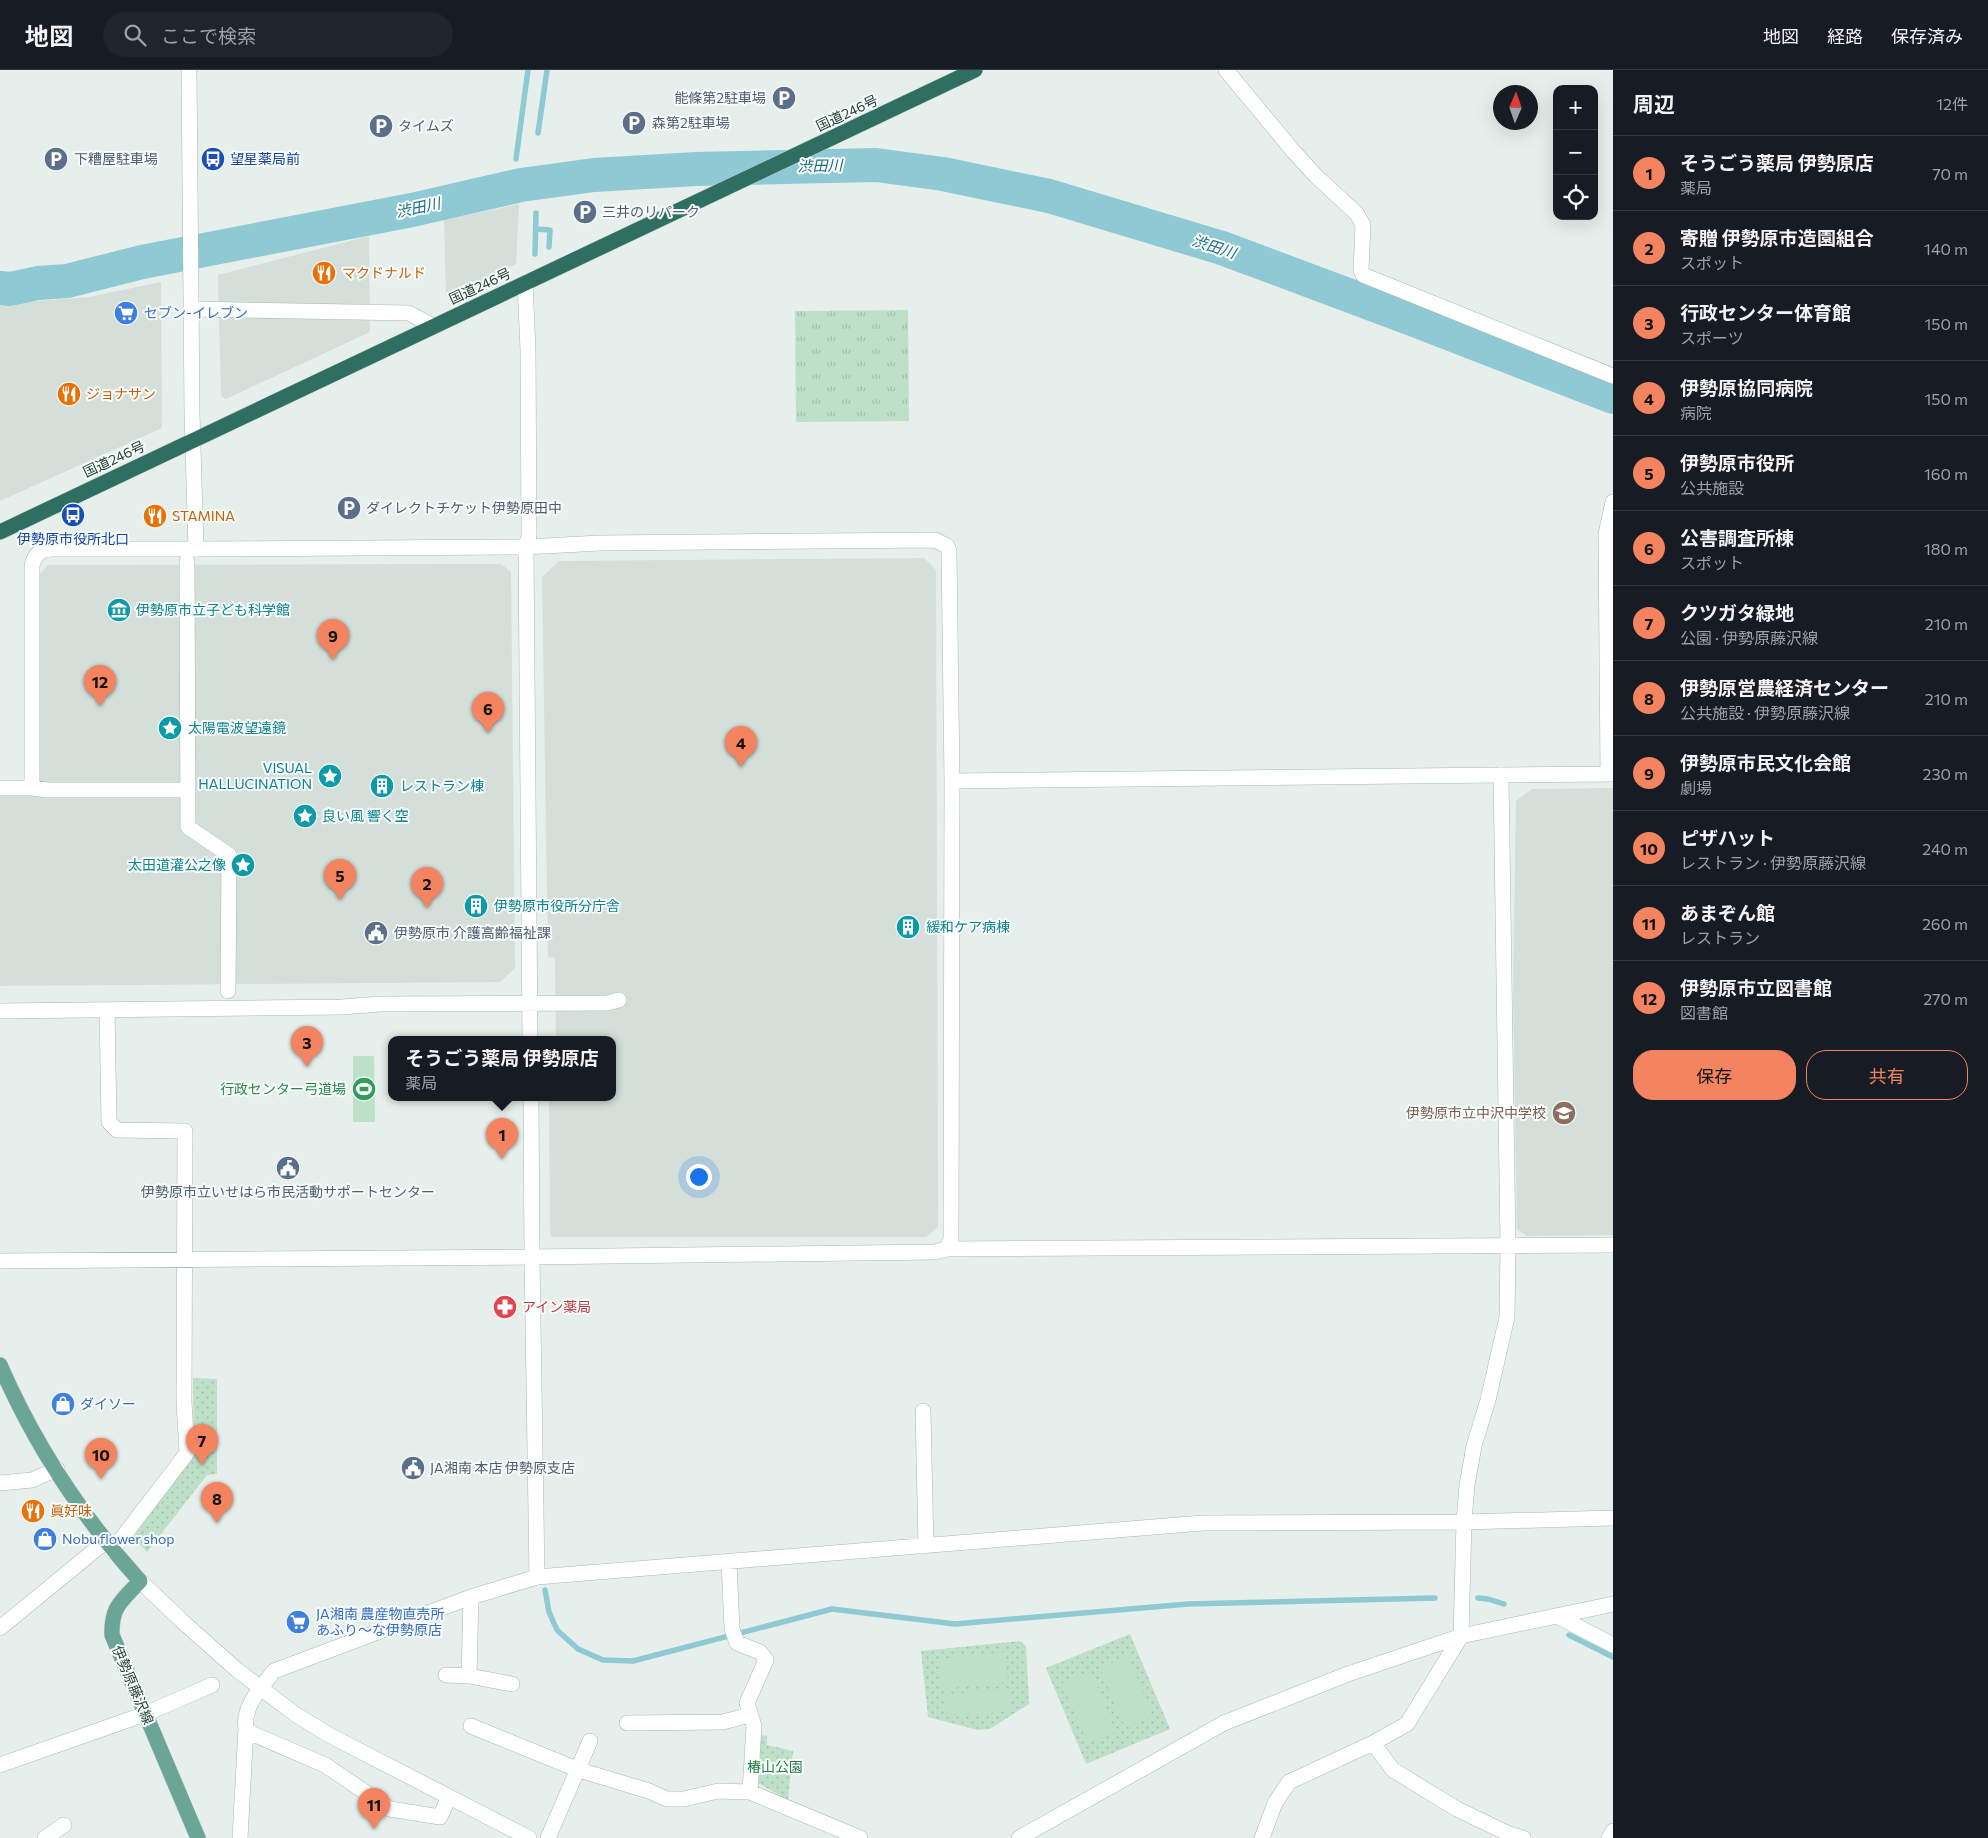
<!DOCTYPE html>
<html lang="ja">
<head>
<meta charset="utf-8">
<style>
	body { margin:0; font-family:Commissioner,"Noto Sans JP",sans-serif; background:#20242c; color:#f1f3f6 }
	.controls { position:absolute; right:15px; top:15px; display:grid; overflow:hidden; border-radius:10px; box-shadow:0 5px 20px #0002 }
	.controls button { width:45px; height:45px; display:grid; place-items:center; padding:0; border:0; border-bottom:1px solid #363941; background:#171b24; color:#f1f3f6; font:25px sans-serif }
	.compass { position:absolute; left:1493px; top:15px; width:45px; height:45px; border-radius:50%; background:#171b24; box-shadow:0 5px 20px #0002; rotate:2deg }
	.you { position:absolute; left:698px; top:1106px; width:18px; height:18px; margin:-12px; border:4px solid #fff; border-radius:50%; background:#1a73e8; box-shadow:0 0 0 8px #1a73e833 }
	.badge { display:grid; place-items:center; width:32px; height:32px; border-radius:50%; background:#f4845f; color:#111; font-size:16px; font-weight:700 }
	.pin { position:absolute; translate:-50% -41px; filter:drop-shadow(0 1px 2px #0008) }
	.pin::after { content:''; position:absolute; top:26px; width:18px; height:15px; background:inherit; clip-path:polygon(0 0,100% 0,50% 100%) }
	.popup { position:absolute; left:388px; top:966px; width:228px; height:65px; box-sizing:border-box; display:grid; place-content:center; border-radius:10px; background:#171b24; filter:drop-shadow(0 1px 4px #0005); font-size:16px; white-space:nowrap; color:#9ea1a6 }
	.popup b { font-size:19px; color:#f1f3f6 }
	.popup::after { content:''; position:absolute; left:50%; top:100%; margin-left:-10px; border:10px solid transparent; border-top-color:#171b24 }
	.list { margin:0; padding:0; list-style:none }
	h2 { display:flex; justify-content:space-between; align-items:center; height:65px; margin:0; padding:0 20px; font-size:21px }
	h2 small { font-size:16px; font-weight:400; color:#9ea1a6 }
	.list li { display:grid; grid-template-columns:32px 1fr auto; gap:15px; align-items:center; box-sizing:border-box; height:75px; padding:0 20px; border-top:1px solid #363941 }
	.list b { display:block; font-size:19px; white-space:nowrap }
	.list p { margin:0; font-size:16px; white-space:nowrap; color:#9ea1a6 }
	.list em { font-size:16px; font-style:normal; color:#9ea1a6 }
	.actions { display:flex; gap:10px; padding:15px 20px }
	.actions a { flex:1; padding:11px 0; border:1px solid #f4845f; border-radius:20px; text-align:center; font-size:18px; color:#f4845f }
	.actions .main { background:#f4845f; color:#111 }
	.icon { flex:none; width:28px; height:28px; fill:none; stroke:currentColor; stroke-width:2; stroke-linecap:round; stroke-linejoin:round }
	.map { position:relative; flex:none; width:1613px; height:1768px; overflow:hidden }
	header { display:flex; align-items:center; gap:30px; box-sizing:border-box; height:70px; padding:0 25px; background:#171b24; border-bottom:1px solid #363941 }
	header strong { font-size:24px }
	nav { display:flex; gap:28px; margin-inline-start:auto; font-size:18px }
	.search { width:350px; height:45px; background:#20242c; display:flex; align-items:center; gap:12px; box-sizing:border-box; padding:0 18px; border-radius:28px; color:#9ea1a6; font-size:19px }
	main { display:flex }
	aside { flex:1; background:#171b24 }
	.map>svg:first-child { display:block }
	.built { fill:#d4dfda }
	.grass { fill:url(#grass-tufts) }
	.park { fill:url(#park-dots) }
	.pitch { fill:#bfe0c8 }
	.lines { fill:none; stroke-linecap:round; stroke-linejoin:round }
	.stream { stroke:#8ec9d4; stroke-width:5.5 }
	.river { stroke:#8ec9d4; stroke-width:34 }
	.street-casing { stroke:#a8b8b2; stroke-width:16 }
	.secondary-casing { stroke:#a4bbb3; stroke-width:16 }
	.primary-casing { stroke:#c2cac8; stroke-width:16 }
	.highway-casing { stroke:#c2cac8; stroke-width:16 }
	.street { stroke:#fff; stroke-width:15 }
	.secondary { stroke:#fff; stroke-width:15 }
	.primary { stroke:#6aa596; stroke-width:15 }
	.highway { stroke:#2f6f62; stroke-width:15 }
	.labels { text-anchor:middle; stroke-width:4; stroke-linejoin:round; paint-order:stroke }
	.service-label { font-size:14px; fill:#4e5e75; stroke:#f7fbf9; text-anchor:start }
	.street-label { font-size:14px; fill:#24423a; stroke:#f7fbf9 }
	.transit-label { font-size:14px; fill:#164399; stroke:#f7fbf9; text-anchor:start }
	.food-label { font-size:14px; fill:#c56008; stroke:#f7fbf9; text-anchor:start }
	.shop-label { font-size:14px; fill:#366cbe; stroke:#f7fbf9; text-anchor:start }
	.culture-label { font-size:14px; fill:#0d838f; stroke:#f7fbf9; text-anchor:start }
	.leisure-label { font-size:14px; fill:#27864d; stroke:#f7fbf9; text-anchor:end }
	.education-label { font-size:14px; fill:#785e54; stroke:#f7fbf9; text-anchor:end }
	.health-label { font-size:14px; fill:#be3a42; stroke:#f7fbf9; text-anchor:start }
	.park-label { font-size:14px; fill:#2d7a4b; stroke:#f7fbf9 }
	.water-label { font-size:15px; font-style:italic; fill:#1c6f80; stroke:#f7fbf9 }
</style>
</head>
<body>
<header>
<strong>地図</strong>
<div class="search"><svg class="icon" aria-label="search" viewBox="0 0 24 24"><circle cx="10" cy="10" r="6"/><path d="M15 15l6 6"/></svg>ここで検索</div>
<nav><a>地図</a><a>経路</a><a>保存済み</a></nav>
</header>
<main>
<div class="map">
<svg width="1613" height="1768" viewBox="0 0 1613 1768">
	<defs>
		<pattern id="grass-tufts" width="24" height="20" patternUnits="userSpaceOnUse" patternTransform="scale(1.25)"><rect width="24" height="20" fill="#bfe0c8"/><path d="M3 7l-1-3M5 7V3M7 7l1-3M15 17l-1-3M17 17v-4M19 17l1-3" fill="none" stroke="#a4c1ad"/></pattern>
		<pattern id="park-dots" width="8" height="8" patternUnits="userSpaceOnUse" patternTransform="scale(1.25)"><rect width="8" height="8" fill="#bfe0c8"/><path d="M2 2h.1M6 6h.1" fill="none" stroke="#a4c1ad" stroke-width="1.8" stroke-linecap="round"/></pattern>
	</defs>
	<rect width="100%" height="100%" fill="#e6efeb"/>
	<path class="built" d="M 519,134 L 516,194 L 446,226 L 444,150 Z
		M 369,166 L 370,262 L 226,329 L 221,326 L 218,205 Z
		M 161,212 L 162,358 L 0,431 L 0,234 L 89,227 Z
		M 924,488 L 936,500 L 938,1157 L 926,1167 L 552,1167 L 550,1161 L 549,1028 L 612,1028 L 612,970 L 556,970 L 555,888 L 548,887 L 542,507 L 559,491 Z
		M 501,494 L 511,502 L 515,898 L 500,912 L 0,916 L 0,726 L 37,725 L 38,506 L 48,495 Z
		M 1613,718 L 1613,1165 L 1527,1166 L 1517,1159 L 1513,926 L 1516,731 L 1532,719 Z"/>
	<path class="grass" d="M 908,240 L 909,351 L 796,352 L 795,241 Z"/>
	<path class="park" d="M 193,1308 L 217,1309 L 217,1404 L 207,1405 L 147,1482 L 133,1467 L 194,1385 Z
		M 1130,1564 L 1170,1659 L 1086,1694 L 1046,1598 Z
		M 1020,1571 L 1026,1576 L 1029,1634 L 990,1659 L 978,1660 L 928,1647 L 921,1581 Z
		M 761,1665 L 767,1666 L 767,1675 L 793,1681 L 788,1730 L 758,1713 Z"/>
	<path class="pitch" d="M 353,986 L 374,986 L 375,1052 L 353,1052 Z
		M 1005,1582 L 1008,1612 L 942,1619 L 939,1589 Z
		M 1128,1586 L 1153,1646 L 1125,1658 L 1100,1598 Z
		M 1091,1601 L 1116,1662 L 1088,1673 L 1062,1613 Z
		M 1008,1618 L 1011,1641 L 946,1647 L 943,1625 Z"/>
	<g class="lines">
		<path class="stream" d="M 538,63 L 547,0
			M 516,89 L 528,0
			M 517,103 L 521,115
			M 536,159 L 550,160 L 549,177
			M 535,184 L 536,143
			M 545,1520 L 549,1542 L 557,1560 L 578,1579 L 603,1590 L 633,1591 L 832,1539 L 955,1554 L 1188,1534 L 1435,1528
			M 1478,1528 L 1488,1529 L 1504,1534
			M 1569,1565 L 1613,1587"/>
		<path class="river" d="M 0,218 L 10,219 L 38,213 L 67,211 L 142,192 L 412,140 L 521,115 L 594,105 L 696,99 L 876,95 L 943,104 L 1049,126 L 1222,178 L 1420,252 L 1613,327"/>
		<g class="street-casing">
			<path id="street" d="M 1226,0 L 1294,82 L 1316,106 L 1357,144 L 1363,155 L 1361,200 L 1363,205 L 1613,306
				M 525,213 L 528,280 L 529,465 L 526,477
				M 191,239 L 409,243 L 433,256
				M 187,491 L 188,757 L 229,785 L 228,921
				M 1608,704 L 1606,464 L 1613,432
				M 0,718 L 32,718 L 32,496 C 34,485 40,480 51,479 L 196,479
				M 32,718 L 48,720 L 187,720
				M 107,940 L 109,1052 L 117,1060 L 185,1061 L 184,1332 L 187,1383 L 112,1481
				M 946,1179 L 1613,1175
				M 0,1191 L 532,1187
				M 923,1341 L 926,1476
				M 0,1413 L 32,1410 L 57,1399
				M 729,1492 L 732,1559 L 737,1573 L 760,1582 L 766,1590 L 747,1633 L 754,1656 L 750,1722
				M 471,1527 L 469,1606 L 512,1614
				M 1557,1546 L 1613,1575
				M 0,1558 L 105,1472
				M 446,1605 L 469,1606
				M 627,1653 L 723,1652 L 750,1645
				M 471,1656 L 579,1700 L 649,1721 L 667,1729 L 684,1729 L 718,1721 L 750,1722 L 860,1768
				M 246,1658 L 253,1664 L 325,1695 L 390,1739 L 440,1747 L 449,1727
				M 1373,1673 L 1393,1700 L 1457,1739 L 1509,1764 L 1523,1768
				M 0,1695 L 145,1644 L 212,1615
				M 45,1768 L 64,1755
				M 240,1768 L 246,1658 C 242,1637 262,1617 274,1601 L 471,1527 L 537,1507 L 1203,1453 L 1464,1452 L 1613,1448
				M 548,1768 L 590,1671
				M 1262,1768 L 1275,1733 L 1289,1712 L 1373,1673 L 1407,1654 L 1461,1566 L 1464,1452 L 1467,1415 L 1474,1376 L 1488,1330 L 1507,1247 L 1508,1176 L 1501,705 L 1613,704
				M 1609,1768 L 1613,1761"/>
		</g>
		<g class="secondary-casing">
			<path id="secondary" d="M 189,0 L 192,343 L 196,479 L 526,477 L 600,473 L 935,470 L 947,476 L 949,481 L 952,711 L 951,1170 L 946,1179 L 935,1182 L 532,1187
				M 526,477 L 530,970
				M 952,711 L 1501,705
				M 0,941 L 342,937 L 380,934 L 607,933 L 619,930
				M 531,1028 L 532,1187 L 537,1507
				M 140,1511 L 183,1552 L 237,1600 L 295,1644 L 329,1665 L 529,1768
				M 1019,1768 L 1224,1653 L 1348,1604 L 1461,1566 L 1613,1534"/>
		</g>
		<g class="primary-casing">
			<path id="primary" d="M 0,1295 C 34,1373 83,1448 140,1511 C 122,1531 111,1536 112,1565 L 198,1768"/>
		</g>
		<g class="highway-casing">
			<path id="highway" d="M 0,462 L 975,0"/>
		</g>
		<use href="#street" class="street"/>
		<use href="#secondary" class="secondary"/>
		<use href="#primary" class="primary"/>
		<use href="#highway" class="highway"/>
	</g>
	<defs>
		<g id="parking-disc" transform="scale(1.25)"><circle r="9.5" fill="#5c6f8a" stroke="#f7fbf9"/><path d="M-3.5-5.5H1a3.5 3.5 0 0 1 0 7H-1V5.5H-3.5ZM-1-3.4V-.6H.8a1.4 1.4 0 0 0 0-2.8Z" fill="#fff"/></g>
		<g id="bus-disc" transform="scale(1.25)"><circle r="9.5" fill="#1a4fb4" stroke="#f7fbf9"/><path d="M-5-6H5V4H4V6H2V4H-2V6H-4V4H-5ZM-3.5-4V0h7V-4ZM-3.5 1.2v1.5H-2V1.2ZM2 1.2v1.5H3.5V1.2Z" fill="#fff"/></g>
		<g id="restaurant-disc" transform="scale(1.25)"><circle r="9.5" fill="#e8710a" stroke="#f7fbf9"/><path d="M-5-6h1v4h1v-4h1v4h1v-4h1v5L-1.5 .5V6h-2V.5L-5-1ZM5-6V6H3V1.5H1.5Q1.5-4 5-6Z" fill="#fff"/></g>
		<g id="supermarket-disc" transform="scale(1.25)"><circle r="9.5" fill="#3f7fe0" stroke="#f7fbf9"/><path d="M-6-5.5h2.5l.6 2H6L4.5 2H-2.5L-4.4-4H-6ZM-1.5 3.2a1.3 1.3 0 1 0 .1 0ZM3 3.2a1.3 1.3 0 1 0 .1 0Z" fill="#fff"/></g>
		<g id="museum-disc" transform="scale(1.25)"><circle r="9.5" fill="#0f9aa8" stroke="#f7fbf9"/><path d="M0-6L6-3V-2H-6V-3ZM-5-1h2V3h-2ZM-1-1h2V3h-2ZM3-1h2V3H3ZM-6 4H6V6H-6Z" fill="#fff"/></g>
		<g id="sight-disc" transform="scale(1.25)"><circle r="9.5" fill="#0f9aa8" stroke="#f7fbf9"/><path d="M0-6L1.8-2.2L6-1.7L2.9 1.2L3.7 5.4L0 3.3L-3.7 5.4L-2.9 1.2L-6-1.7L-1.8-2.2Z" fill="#fff"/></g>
		<g id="building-disc" transform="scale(1.25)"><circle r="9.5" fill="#0f9aa8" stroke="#f7fbf9"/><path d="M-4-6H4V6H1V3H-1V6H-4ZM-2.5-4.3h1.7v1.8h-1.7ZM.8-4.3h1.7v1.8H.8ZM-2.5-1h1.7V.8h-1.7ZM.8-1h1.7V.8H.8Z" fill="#fff"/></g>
		<g id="civic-disc" transform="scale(1.25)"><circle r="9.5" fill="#5c6f8a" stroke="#f7fbf9"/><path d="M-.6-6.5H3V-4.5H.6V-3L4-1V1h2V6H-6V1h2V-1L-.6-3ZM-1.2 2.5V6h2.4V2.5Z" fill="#fff"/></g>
		<g id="stadium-disc" transform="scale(1.25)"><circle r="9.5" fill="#2e9e5b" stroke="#f7fbf9"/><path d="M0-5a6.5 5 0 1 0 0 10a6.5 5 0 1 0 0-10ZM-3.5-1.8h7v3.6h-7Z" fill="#fff"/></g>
		<g id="school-disc" transform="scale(1.25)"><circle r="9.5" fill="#8d6e63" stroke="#f7fbf9"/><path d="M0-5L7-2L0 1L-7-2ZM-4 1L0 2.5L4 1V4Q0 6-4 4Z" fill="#fff"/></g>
		<g id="pharmacy-disc" transform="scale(1.25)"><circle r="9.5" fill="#e0444e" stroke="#f7fbf9"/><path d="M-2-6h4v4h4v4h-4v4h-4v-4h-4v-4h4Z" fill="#fff"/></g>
		<g id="shop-disc" transform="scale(1.25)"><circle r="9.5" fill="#3f7fe0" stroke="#f7fbf9"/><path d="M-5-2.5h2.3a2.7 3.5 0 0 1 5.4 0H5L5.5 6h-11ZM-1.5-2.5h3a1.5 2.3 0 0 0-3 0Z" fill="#fff"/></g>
	</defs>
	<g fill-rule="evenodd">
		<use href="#parking-disc" x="784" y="28"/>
		<use href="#parking-disc" x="634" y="53"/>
		<use href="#parking-disc" x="381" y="56"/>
		<use href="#parking-disc" x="56" y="89"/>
		<use href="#bus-disc" x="213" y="89"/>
		<use href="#parking-disc" x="585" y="142"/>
		<use href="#restaurant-disc" x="324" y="203"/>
		<use href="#supermarket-disc" x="126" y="243"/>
		<use href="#restaurant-disc" x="69" y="324"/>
		<use href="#parking-disc" x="349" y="438"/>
		<use href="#bus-disc" x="73" y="445"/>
		<use href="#restaurant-disc" x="155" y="446"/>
		<use href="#museum-disc" x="119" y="540"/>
		<use href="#sight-disc" x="170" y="658"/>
		<use href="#sight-disc" x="330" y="706"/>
		<use href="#building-disc" x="382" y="716"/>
		<use href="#sight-disc" x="305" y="746"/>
		<use href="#sight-disc" x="243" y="795"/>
		<use href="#building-disc" x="476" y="836"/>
		<use href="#building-disc" x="908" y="857"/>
		<use href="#civic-disc" x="376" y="863"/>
		<use href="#stadium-disc" x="364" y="1019"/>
		<use href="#school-disc" x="1564" y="1043"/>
		<use href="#civic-disc" x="288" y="1098"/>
		<use href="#pharmacy-disc" x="505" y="1237"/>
		<use href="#shop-disc" x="63" y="1334"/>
		<use href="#civic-disc" x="413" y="1398"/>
		<use href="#restaurant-disc" x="33" y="1441"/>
		<use href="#shop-disc" x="45" y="1469"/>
		<use href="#supermarket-disc" x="298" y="1552"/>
	</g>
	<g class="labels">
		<g class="service-label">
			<text x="766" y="33" text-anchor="end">能條第2駐車場</text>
			<text x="652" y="58">森第2駐車場</text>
			<text x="398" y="61">タイムズ</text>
			<text x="74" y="94">下糟屋駐車場</text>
			<text x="602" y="147">三井のリパーク</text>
			<text x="366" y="443">ダイレクトチケット伊勢原田中</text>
			<text x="394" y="868">伊勢原市 介護高齢福祉課</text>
			<text x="288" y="1127" text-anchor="middle">伊勢原市立いせはら市民活動サポートセンター</text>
			<text x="430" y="1403">JA湘南 本店 伊勢原支店</text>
		</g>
		<g class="street-label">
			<text transform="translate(847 43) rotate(-25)" y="5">国道246号</text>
			<text transform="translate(480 216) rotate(-25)" y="5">国道246号</text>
			<text transform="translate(114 389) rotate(-25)" y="5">国道246号</text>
			<text transform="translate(133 1615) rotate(67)" y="5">伊勢原藤沢線</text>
		</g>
		<g class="transit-label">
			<text x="230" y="94">望星薬局前</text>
			<text x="73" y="474" text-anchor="middle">伊勢原市役所北口</text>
		</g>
		<g class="food-label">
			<text x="342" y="208">マクドナルド</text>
			<text x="86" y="329">ジョナサン</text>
			<text x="172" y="451">STAMINA</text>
			<text x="50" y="1446">眞好味</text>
		</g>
		<g class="shop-label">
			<text x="144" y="248">セブン-イレブン</text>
			<text x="80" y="1339">ダイソー</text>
			<text x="62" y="1474">Nobu flower shop</text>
			<text x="316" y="1549">JA湘南 農産物直売所<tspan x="316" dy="16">あふり～な伊勢原店</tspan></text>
		</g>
		<g class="culture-label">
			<text x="136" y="545">伊勢原市立子ども科学館</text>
			<text x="188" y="663">太陽電波望遠鏡</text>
			<text x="312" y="703" text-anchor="end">VISUAL<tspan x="312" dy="16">HALLUCINATION</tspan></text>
			<text x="400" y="721">レストラン棟</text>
			<text x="322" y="751">良い風 響く空</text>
			<text x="226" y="800" text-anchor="end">太田道灌公之像</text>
			<text x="494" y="841">伊勢原市役所分庁舎</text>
			<text x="926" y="862">緩和ケア病棟</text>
		</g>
		<g class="leisure-label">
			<text x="346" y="1024">行政センター弓道場</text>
		</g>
		<g class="education-label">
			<text x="1546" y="1048">伊勢原市立中沢中学校</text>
		</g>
		<g class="health-label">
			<text x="522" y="1242">アイン薬局</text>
		</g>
		<g class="park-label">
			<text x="775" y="1702">椿山公園</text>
		</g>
		<g class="water-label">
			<text transform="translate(820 96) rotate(-1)" y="5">渋田川</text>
			<text transform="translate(418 138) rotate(-12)" y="5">渋田川</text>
			<text transform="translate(1214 177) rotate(18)" y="5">渋田川</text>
		</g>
	</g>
</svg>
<div class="controls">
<button>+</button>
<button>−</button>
<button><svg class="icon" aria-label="locate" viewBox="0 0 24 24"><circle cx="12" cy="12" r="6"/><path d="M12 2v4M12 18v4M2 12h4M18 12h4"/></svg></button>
</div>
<svg class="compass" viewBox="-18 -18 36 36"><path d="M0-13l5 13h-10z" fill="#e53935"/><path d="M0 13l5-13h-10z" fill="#9ea1a6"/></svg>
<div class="you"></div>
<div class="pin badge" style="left:502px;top:1089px">1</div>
<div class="popup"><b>そうごう薬局 伊勢原店</b>薬局</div>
<div class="pin badge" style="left:427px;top:838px">2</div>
<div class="pin badge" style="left:307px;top:997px">3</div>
<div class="pin badge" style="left:741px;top:697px">4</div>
<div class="pin badge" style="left:340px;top:830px">5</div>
<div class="pin badge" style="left:488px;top:663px">6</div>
<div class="pin badge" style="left:202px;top:1395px">7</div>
<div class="pin badge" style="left:217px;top:1453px">8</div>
<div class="pin badge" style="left:333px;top:590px">9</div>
<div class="pin badge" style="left:101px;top:1409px">10</div>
<div class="pin badge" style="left:374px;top:1759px">11</div>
<div class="pin badge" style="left:100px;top:636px">12</div>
</div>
<aside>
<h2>周辺<small>12件</small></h2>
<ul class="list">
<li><span class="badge">1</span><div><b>そうごう薬局 伊勢原店</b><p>薬局</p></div><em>70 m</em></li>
<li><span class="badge">2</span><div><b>寄贈 伊勢原市造園組合</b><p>スポット</p></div><em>140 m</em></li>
<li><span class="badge">3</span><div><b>行政センター体育館</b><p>スポーツ</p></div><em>150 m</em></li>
<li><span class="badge">4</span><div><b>伊勢原協同病院</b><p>病院</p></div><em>150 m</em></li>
<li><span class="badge">5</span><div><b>伊勢原市役所</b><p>公共施設</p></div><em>160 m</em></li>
<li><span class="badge">6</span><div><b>公害調査所棟</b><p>スポット</p></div><em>180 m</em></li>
<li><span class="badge">7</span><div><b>クツガタ緑地</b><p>公園 · 伊勢原藤沢線</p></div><em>210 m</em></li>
<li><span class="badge">8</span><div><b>伊勢原営農経済センター</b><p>公共施設 · 伊勢原藤沢線</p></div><em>210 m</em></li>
<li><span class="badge">9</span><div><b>伊勢原市民文化会館</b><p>劇場</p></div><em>230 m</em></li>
<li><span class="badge">10</span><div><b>ピザハット</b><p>レストラン · 伊勢原藤沢線</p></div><em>240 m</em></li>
<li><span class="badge">11</span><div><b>あまぞん館</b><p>レストラン</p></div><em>260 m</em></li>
<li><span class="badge">12</span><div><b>伊勢原市立図書館</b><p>図書館</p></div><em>270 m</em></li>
</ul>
<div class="actions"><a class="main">保存</a><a>共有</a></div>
</aside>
</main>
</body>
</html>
